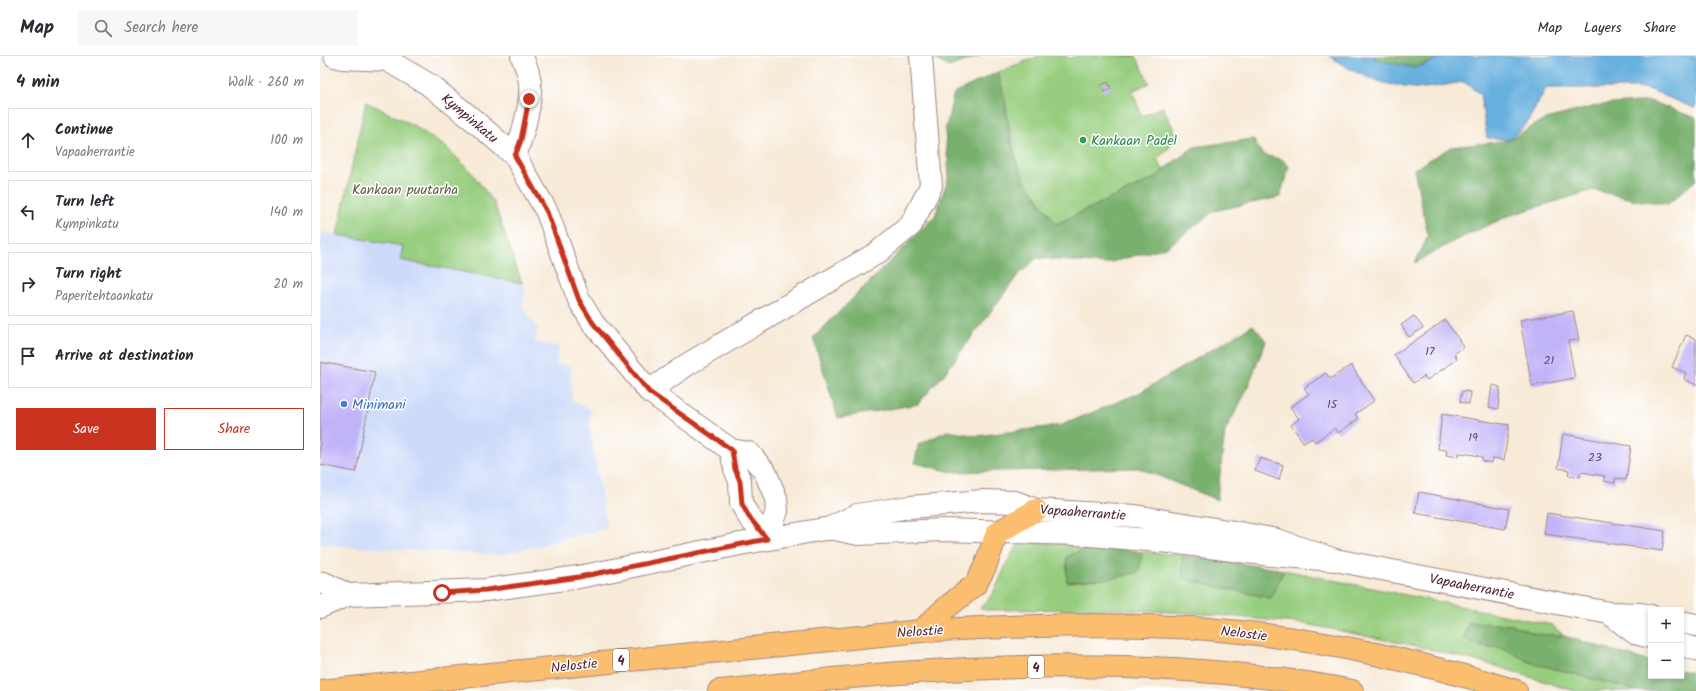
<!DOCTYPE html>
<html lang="en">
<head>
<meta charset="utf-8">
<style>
	body { margin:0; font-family:Kalam,sans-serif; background:#f7f7f7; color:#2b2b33 }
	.controls { position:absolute; right:12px; bottom:12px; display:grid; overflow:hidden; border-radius:0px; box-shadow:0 2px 6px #0003 }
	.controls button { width:36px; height:36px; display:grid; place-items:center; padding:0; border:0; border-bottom:1px solid #e1e1e2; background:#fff; color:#2b2b33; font:20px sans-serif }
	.stop { position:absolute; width:12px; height:12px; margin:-9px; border:3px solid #c8321e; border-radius:50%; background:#fff }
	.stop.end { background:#c8321e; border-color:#fff; box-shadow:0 1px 4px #0008 }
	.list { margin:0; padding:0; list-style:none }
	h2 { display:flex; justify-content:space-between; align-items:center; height:52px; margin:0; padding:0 16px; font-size:17px }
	h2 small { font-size:13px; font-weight:400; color:#7c7c81 }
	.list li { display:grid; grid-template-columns:26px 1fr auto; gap:12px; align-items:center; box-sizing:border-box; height:64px; margin:0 8px 8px; padding:0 8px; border:1px solid #e1e1e2; border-radius:0px }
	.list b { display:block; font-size:15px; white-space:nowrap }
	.list p { margin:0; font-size:13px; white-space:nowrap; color:#7c7c81 }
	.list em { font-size:13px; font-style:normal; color:#7c7c81 }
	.actions { display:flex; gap:8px; padding:12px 16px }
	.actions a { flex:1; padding:9px 0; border:1px solid #c8321e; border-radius:0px; text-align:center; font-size:14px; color:#c8321e }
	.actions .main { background:#c8321e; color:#fff }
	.icon { flex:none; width:22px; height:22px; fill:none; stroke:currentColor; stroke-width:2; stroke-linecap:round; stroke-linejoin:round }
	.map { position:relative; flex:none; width:1376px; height:635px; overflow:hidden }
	header { display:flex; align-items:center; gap:24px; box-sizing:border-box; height:56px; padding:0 20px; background:#fff; border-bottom:1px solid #e1e1e2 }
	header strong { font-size:19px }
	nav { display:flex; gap:22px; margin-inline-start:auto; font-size:14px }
	.search { width:280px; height:36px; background:#f7f7f7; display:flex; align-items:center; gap:10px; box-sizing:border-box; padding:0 14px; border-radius:0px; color:#7c7c81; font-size:15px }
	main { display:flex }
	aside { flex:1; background:#fff }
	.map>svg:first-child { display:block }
	.built { fill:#cddbfa }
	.green { fill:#96cd7e; stroke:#707654 }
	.forest { fill:#78b06d; stroke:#61684c }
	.water { fill:#67b0de; stroke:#586884 }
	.building { fill:#c1b3f7 }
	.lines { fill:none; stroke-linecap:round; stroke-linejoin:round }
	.minor-casing { stroke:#a08481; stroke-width:24 }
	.highway-casing { stroke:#a08481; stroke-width:24 }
	.minor { stroke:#fff; stroke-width:22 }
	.highway { stroke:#fabe6e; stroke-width:22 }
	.route { stroke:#c8321e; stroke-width:5 }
	.leisure-dot { fill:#2e9e5b; stroke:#fff; stroke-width:1.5 }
	.shop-dot { fill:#3f7fe0; stroke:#fff; stroke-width:1.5 }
	.labels { text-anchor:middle; stroke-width:3; stroke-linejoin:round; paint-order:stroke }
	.number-label { font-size:12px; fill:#68445e }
	.shield { fill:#fff; stroke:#80626b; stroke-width:1 }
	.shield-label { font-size:13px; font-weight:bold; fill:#4a1f2b }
	.street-label { font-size:14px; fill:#4a1f2b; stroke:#fff }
	.leisure-label { font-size:14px; fill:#27864d; stroke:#fff; text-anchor:start }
	.park-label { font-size:14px; fill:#655c48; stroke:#fff }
	.shop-label { font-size:14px; fill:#366cbe; stroke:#fff; text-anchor:start }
</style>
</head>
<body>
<header>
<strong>Map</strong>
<div class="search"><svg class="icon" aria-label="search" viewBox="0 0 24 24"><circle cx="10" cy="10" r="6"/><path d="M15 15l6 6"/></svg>Search here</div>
<nav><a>Map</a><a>Layers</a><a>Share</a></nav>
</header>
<main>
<aside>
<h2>4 min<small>Walk · 260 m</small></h2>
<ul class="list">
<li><svg class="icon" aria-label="ahead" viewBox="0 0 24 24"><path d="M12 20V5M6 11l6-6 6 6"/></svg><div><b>Continue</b><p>Vapaaherrantie</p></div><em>100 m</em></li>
<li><svg class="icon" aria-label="left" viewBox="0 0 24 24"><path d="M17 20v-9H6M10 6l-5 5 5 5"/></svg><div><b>Turn left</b><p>Kympinkatu</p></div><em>140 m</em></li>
<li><svg class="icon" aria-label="right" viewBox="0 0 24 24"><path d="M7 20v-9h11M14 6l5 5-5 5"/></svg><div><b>Turn right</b><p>Paperitehtaankatu</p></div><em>20 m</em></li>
<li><svg class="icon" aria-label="arrive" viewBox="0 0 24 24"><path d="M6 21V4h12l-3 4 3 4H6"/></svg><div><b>Arrive at destination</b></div></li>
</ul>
<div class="actions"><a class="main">Save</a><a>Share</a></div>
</aside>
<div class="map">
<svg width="1376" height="635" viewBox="0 0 1376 635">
	<rect width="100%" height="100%" fill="#fff"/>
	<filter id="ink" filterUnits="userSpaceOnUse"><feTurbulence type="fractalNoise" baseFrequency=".025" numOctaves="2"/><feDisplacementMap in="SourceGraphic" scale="8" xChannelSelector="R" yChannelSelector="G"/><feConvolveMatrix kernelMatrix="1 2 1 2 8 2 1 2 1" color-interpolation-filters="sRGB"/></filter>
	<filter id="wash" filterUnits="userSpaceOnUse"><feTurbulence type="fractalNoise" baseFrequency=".012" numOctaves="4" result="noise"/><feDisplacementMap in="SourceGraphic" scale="16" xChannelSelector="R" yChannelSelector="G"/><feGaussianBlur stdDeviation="0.9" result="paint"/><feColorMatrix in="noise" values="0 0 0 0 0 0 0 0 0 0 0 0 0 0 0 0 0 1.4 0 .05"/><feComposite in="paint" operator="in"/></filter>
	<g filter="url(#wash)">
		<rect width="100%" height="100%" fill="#f7ead7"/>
		<path class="built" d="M 0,176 L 83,190 L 80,204 L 201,228 L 206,233 L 202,250 L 218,273 L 215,286 L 239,291 L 236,308 L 251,310 L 252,346 L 271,353 L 269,370 L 287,472 L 182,499 L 0,489 Z"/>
		<path class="green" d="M 719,0 L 747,0 L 749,3 L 755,0 L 816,0 L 829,27 L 812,35 L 822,60 L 843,51 L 856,78 L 849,92 L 837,103 L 843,114 L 835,122 L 736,168 L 704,123 L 696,104 L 678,16 Z
			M 46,46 L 93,69 L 127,92 L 152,117 L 174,147 L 202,227 L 80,204 L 83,190 L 17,179 Z
			M 701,486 L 771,489 L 747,501 L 747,526 L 819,516 L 822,496 L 862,499 L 864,523 L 950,542 L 964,514 L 1232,569 L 1244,580 L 1216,578 L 1192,569 L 1161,590 L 1183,592 L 1209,606 L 1319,635 L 1254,635 L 1176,610 L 1101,591 L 986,568 L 888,558 L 796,553 L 666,554 L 660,552 C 681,536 682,504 701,486 Z"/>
		<path class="forest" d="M 614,0 L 659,0 L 629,11 L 616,4 Z
			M 1052,0 L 1127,0 L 1095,12 L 1061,5 Z
			M 678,16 L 685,43 L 689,76 L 696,105 L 704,123 L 736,168 L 835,122 L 843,114 L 874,91 L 933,83 L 942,98 L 963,104 L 969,110 L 960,141 L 894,155 L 847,191 L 784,208 L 717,202 L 698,219 L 625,317 L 598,348 L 518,362 L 493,282 L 615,160 L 629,120 L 625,75 L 634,37 Z
			M 1330,45 L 1376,62 L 1376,124 L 1348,148 L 1316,144 L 1273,134 L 1188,160 L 1134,185 L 1095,207 L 1108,180 L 1094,113 L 1131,91 L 1186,85 L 1226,63 L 1280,49 Z
			M 933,269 L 946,285 L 925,338 L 905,375 L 897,444 L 819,412 L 632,416 L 595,407 L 598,389 L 627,375 L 657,380 L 742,369 L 819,337 Z
			M 771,489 L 822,496 L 819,516 L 795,522 L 747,526 L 747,501 Z
			M 862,499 L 964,514 L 951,542 L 863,523 Z
			M 1149,566 L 1192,569 L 1216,578 L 1244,580 L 1331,606 L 1331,620 L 1361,620 L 1361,614 L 1376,618 L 1376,635 L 1319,635 L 1209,606 L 1183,592 L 1161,590 L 1143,583 Z"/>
		<path class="water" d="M 1009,0 L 1050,0 L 1061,5 L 1095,12 L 1127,0 L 1376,0 L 1376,53 L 1326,32 L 1226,32 L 1206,69 L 1188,84 L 1167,82 L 1160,38 L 1144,26 C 1128,28 1110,33 1095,32 C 1063,30 1035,18 1009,0 Z"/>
		<g id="blocks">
			<path class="building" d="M 788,26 L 791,33 L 784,36 L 781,29 Z
				M 1253,255 L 1259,284 L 1248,285 L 1255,322 L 1212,330 L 1200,264 Z
				M 1094,260 L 1103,272 L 1089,281 L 1081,269 Z
				M 1125,264 L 1144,291 L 1134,298 L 1137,303 L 1107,324 L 1104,320 L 1093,327 L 1074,299 Z
				M 1366,279 L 1376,283 L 1376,329 L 1364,323 L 1366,317 L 1352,311 Z
				M 0,306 L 55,316 L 36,416 L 0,409 Z
				M 1031,309 L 1054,345 L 1035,358 L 1038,363 L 1018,377 L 1015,372 L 995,386 L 992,382 L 984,387 L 971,369 L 979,363 L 970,351 L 989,338 L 984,332 L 1006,317 L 1010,323 Z
				M 1172,329 L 1180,331 L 1178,353 L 1169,351 Z
				M 1142,335 L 1150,336 L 1149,348 L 1140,346 Z
				M 1122,358 L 1189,369 L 1184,404 L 1173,402 L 1172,407 L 1162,405 L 1162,401 L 1150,398 L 1139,397 L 1138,401 L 1126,399 L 1127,394 L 1118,393 Z
				M 1243,378 L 1311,390 L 1306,424 L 1295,422 L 1295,427 L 1284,425 L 1285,420 L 1261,416 L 1260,421 L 1248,419 L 1249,414 L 1238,412 Z
				M 940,402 L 963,409 L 959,424 L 935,415 Z
				M 1099,436 L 1189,453 L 1185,473 L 1095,457 Z
				M 1227,457 L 1345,475 L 1342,495 L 1224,478 Z"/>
		</g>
	</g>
	<g filter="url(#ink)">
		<use href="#blocks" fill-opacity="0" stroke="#a08481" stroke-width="1"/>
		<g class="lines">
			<g class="minor-casing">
				<path id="minor" d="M 15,0 L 23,2 L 67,4 L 108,28 L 151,62 L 195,100 L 227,156 L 259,244 L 273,267 L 329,335 L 411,394
					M 195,100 C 202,80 214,42 209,21 C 208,14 204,7 202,0
					M 329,335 L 368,308 L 557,197 L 591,169 L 611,130 L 601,0
					M 411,394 L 429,397 L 445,416 L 456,442 L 457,455 L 447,483 L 429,461 L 421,447 L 420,425 L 415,413 Z
					M 510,472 L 538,478 L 623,474 L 758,478 L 851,486 L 951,499 L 1015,504 L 1289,557 L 1321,558 L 1331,560
					M 0,527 L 4,527 L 28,539
					M 0,551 L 28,539 L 166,534 L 259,521 L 420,488 L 510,472 L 537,459 L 590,451 L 663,445 L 695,446 L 716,454 L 815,460 L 914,476 L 957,484 L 1015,504
					M 1289,557 L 1315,577 L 1331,581
					M 1361,566 L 1376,569
					M 1361,589 L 1376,593"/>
			</g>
			<g class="highway-casing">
				<path id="highway" d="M 601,575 L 627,551 L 655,529 L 665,511 L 677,477 L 716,454
					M 1,635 L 601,575 C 696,570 792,566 888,573 C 993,581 1095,604 1196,635
					M 399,635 C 460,629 520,621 580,617 C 727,606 888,607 1032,635"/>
			</g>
			<use href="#minor" class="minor"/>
			<use href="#highway" class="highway"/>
		</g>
	</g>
	<g class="lines" filter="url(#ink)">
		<path class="route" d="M 122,537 L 166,534 L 259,521 L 447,483 L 429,461 L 422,448 L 420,425 L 415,413 L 412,394 L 329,336 L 273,267 L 259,244 L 227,156 L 195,100 L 201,84 L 209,43"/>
	</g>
	<circle class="leisure-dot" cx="763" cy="84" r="4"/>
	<circle class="shop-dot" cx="24" cy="348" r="4"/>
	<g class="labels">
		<g class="number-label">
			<text x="1110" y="299">17</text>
			<text x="1229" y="308">21</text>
			<text x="1012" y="352">15</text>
			<text x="1153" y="385">19</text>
			<text x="1275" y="405">23</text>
		</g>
		<g class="shield">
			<rect x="293" y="593" width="16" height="22" rx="3"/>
			<rect x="708" y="600" width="16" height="22" rx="3"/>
		</g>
		<g class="shield-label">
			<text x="301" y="609">4</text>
			<text x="716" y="616">4</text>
		</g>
		<g class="street-label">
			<text transform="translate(150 62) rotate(40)" y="5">Kympinkatu</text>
			<text transform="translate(763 456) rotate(4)" y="5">Vapaaherrantie</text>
			<text transform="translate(1152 530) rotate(11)" y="5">Vapaaherrantie</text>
			<text transform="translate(600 575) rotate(-4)" y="5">Nelostie</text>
			<text transform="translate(924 577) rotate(7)" y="5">Nelostie</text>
			<text transform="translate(254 609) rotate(-6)" y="5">Nelostie</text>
		</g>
		<g class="leisure-label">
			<text x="771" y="89">Kankaan Padel</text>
		</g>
		<g class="park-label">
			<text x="85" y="138">Kankaan puutarha</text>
		</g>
		<g class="shop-label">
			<text x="32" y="353">Minimani</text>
		</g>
	</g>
</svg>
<div class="controls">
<button>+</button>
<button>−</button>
</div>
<div class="stop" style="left:122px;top:537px"></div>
<div class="stop end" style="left:209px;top:43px"></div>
</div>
</main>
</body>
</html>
